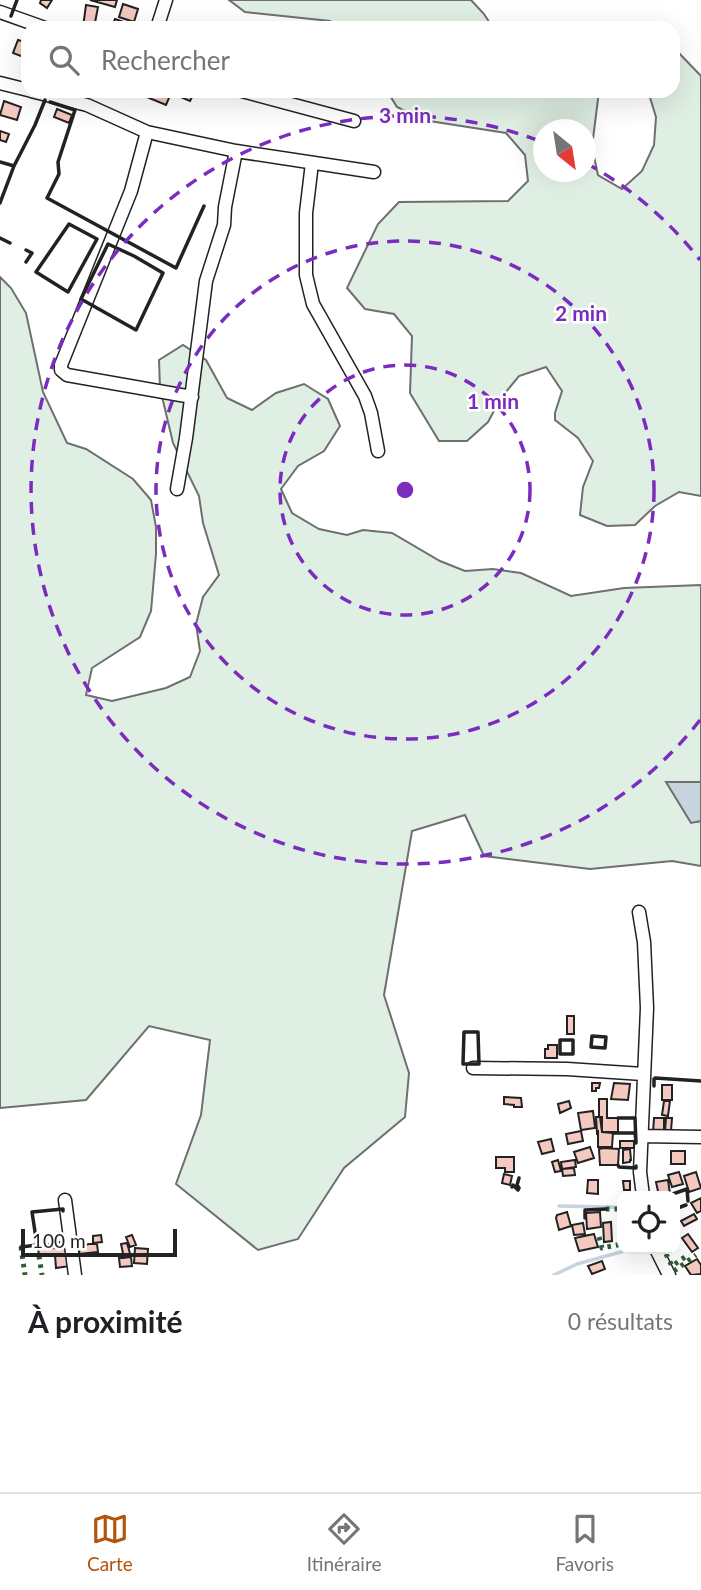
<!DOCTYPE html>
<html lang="fr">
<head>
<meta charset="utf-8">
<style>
	body { margin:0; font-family:Lato,sans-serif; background:#f2f2f2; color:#202124 }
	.controls { position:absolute; right:21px; bottom:21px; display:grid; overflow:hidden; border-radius:14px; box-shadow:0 7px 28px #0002 }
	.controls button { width:63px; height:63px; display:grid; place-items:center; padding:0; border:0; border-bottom:2px solid #e0e0e0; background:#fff; color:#202124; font:35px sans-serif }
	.compass { position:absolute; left:533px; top:119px; width:63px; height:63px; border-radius:50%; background:#fff; box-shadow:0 7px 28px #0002; rotate:150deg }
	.scale { position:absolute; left:21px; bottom:18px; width:156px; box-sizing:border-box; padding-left:7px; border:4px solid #222; border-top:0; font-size:19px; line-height:24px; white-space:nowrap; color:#222; -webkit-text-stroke:5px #fff; paint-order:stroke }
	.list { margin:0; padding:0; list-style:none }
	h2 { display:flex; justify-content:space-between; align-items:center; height:91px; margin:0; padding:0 28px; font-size:30px }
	h2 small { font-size:23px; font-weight:400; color:#757577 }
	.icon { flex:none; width:38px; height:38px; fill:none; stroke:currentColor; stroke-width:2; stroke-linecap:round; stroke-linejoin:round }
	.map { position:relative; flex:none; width:701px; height:1275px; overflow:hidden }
	.search { position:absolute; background:#fff; box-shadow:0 7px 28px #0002; left:21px; right:21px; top:21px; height:77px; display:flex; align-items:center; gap:18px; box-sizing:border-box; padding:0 24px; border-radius:21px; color:#757577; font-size:26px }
	.sheet { height:217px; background:#fff }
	nav { display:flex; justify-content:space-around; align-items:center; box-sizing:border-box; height:98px; border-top:2px solid #e0e0e0; background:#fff; font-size:19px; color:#757577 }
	nav a { display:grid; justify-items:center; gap:4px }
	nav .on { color:#b45309 }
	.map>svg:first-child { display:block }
	.green { fill:#e0efe3; stroke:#6f6f6f; stroke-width:2; fill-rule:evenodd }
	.water { fill:#c7d3dd; stroke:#6f6f6f; stroke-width:2 }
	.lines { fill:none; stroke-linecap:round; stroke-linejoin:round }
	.stream { stroke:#c7d3dd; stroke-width:3.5 }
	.building { fill:#f3c9c0; stroke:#222; stroke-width:2 }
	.minor-casing { stroke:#222; stroke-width:15 }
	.minor { stroke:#fff; stroke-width:12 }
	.hedge { stroke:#2f5e38; stroke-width:5; stroke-dasharray:3.5 5; stroke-linecap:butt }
	.wall { stroke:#222; stroke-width:3.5 }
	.ring { fill:none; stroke:#7b2cbf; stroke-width:3.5; stroke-dasharray:12 9 }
	.centre { fill:#7b2cbf; stroke:#fff; stroke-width:3.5 }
	.ring-label { font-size:21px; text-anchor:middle; font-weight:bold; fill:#7b2cbf; stroke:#fff; stroke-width:5; stroke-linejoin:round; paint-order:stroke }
</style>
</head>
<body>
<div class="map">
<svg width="701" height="1275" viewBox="0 0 701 1275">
	<rect width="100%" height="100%" fill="#fff"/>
	<path class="green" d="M 229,0 L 471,0 L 484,14 L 493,28 L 341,28 L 330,21 L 245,12 Z
		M 676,50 L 701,76 L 701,496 L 679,492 L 655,506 L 635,525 L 607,526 L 580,515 L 583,487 L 593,461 L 578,438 L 555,420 L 555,413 L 562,391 L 546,367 L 519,376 L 501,398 L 488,422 L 467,441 L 439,441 L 410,393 L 412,336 L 394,314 L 365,309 L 347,288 L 378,224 L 399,202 L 508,201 L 528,181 L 525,155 L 506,133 L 423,120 L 397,107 L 387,91 L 599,91 L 592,147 L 598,175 L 622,189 L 642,171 L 654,145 L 656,117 L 648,91 L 673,91 L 673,51 ZM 544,130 L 586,130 L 586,172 L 544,172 Z
		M 0,277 L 11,288 L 26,313 L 43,392 L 67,443 L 86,449 L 133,479 L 151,500 L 156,527 L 156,554 L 151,611 L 140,637 L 92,668 L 86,695 L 112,701 L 166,688 L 190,677 L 200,651 L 196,624 L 203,597 L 219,575 L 203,523 L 199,496 L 173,443 L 160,388 L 159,360 L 183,345 L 206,360 L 227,398 L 252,410 L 276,393 L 304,384 L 328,399 L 340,426 L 324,451 L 298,466 L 281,489 L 292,513 L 319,529 L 347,535 L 363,530 L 392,533 L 440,561 L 465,571 L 493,569 L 521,573 L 571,596 L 624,588 L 701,585 L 701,782 L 667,782 L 691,822 L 701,821 L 701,866 L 672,861 L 590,869 L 484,856 L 465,815 L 412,831 L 384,995 L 409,1073 L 405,1117 L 344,1168 L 298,1239 L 258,1250 L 176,1184 L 201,1115 L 210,1040 L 149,1026 L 86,1100 L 0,1108 Z"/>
	<path class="water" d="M 666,782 L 701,782 L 701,821 L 691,823 Z"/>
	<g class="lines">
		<path class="stream" d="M 559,1206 L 610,1207 L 622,1208
			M 554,1275 L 577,1264 L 632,1249"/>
	</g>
	<path class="building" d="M 41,0 L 52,0 L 47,8 L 40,3 Z
		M 90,0 L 117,0 L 115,7 Z
		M 123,4 L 138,9 L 134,22 L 119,17 Z
		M 86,5 L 98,7 L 94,28 L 83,27 Z
		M 115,19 L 124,22 L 121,28 L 111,28 Z
		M 18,40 L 28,43 L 28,52 L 26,58 L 13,53 Z
		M 138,91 L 172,91 L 166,105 L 137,93 Z
		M 172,91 L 195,91 L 190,101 L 171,93 Z
		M 4,101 L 21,107 L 17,120 L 0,115 Z
		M 57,109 L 72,115 L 69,123 L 54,117 Z
		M 0,131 L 9,134 L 6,142 L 0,140 Z
		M 567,1016 L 574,1016 L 574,1034 L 567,1034 Z
		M 548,1045 L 557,1045 L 557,1058 L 545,1058 L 545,1049 L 548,1049 Z
		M 592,1083 L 600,1083 L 599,1088 L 596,1088 L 596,1091 L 592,1091 Z
		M 614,1083 L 630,1084 L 628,1100 L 611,1099 Z
		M 662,1085 L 672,1085 L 672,1100 L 662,1100 Z
		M 504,1097 L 521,1098 L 522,1107 L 514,1107 L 514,1105 L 504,1104 Z
		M 599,1099 L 607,1099 L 607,1118 L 618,1118 L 618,1132 L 602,1132 L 602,1117 L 600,1117 L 602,1132 L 613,1133 L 612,1147 L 598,1147 L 598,1132 L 597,1133 L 596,1117 L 599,1117 Z
		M 569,1101 L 571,1108 L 560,1113 L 558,1104 Z
		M 664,1101 L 670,1101 L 668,1116 L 662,1115 Z
		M 593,1111 L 595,1128 L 581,1130 L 578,1113 Z
		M 654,1118 L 664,1118 L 664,1132 L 653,1132 Z
		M 666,1118 L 672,1118 L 671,1131 L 665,1131 Z
		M 581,1131 L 583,1141 L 568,1144 L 566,1134 Z
		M 551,1139 L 554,1151 L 542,1154 L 538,1142 Z
		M 620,1141 L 634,1141 L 634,1148 L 620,1148 Z
		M 590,1147 L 594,1158 L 578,1163 L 574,1152 Z
		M 604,1148 L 619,1149 L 618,1165 L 600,1165 L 599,1149 Z
		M 630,1149 L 631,1160 L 630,1160 L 630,1162 L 623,1163 L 623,1150 Z
		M 671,1151 L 685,1151 L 685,1164 L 671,1164 Z
		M 496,1157 L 514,1157 L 514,1172 L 505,1172 L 505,1168 L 496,1168 Z
		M 558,1160 L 561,1171 L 555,1172 L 552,1162 Z
		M 575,1160 L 576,1167 L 562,1169 L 561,1162 Z
		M 574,1168 L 575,1175 L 563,1176 L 562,1169 Z
		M 679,1172 L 683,1184 L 672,1187 L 668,1175 Z
		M 696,1172 L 701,1188 L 689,1192 L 684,1176 Z
		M 504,1174 L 512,1176 L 510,1185 L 502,1183 Z
		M 588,1180 L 598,1180 L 598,1194 L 587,1193 Z
		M 668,1180 L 670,1194 L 659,1196 L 656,1182 Z
		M 623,1181 L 630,1181 L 630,1190 L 624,1190 Z
		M 701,1198 L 701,1211 L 697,1213 L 691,1203 Z
		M 567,1212 L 571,1226 L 559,1230 L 556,1218 L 557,1215 Z
		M 600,1212 L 601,1227 L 587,1229 L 586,1213 Z
		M 694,1214 L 697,1219 L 684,1226 L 681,1221 Z
		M 611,1222 L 612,1241 L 604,1242 L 603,1223 Z
		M 583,1223 L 585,1234 L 574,1235 L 572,1225 Z
		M 594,1234 L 598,1247 L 579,1251 L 575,1238 Z
		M 688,1234 L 698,1248 L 692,1252 L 682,1238 Z
		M 101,1235 L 102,1242 L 93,1243 L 93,1236 Z
		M 132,1235 L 136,1245 L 130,1247 L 126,1237 Z
		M 67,1241 L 67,1246 L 53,1248 L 53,1243 Z
		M 53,1243 L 53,1248 L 68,1246 L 70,1266 L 56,1268 L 55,1255 L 39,1256 L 38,1247 Z
		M 127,1243 L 131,1257 L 124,1258 L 121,1244 Z
		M 89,1244 L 97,1244 L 98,1252 L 79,1254 L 80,1246 Z
		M 135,1248 L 148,1249 L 147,1264 L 134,1263 Z
		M 131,1257 L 132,1266 L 120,1267 L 119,1258 Z
		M 697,1259 L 701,1265 L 701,1274 L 691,1275 L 685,1266 Z
		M 602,1261 L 605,1269 L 592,1274 L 588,1266 Z"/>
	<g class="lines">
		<g class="minor-casing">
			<path id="minor" d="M 0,12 L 45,28
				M 157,28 L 166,0
				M 0,83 L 28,90
				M 31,91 L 87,105 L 147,132 L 236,151 L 374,172
				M 242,91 L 354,121
				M 147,132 L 131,191 L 61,365 L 61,370 L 67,375 L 192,397
				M 312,163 L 306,213 L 306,275 L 313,304 L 365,396 L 371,413 L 378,451
				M 177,489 L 186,438 L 206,281 L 224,225 L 225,207 L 236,151
				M 639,912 L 644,942 L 647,1008 L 640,1172 L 643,1196
				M 473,1068 L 567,1069 L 643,1074
				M 641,1136 L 701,1137
				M 65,1200 L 75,1275
				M 656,1249 L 669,1275"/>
		</g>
		<use href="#minor" class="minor"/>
		<path class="hedge" d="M 606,1209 L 622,1209
			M 599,1237 L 602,1248 L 622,1244
			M 21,1247 L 25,1275
			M 666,1254 L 672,1266 L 688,1255
			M 39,1256 L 42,1275
			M 674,1271 L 696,1255"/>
		<path class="wall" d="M 11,16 L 17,0
			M 50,102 L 75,110 L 58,162 L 59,174 L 47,198 L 176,268 L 204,206
			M 0,162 L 14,166
			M 0,203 L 14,166 L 35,125 L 45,100
			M 69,224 L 97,239 L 68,292 L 36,272 Z
			M 0,238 L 10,243
			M 108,244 L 134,256 L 163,273 L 136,330 L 81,299 Z
			M 26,262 L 32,253 L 26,250
			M 464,1032 L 478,1032 L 479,1064 L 463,1064 Z
			M 592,1036 L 606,1037 L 605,1048 L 591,1047 Z
			M 560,1040 L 573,1040 L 573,1054 L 560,1054 Z
			M 654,1086 L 654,1079 L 655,1078 L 701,1081
			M 618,1118 L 635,1118 L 636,1143
			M 613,1133 L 635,1133
			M 618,1165 L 619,1167 L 636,1168 L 636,1166
			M 512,1187 L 513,1185 L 518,1190 L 519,1188 L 517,1185 L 519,1178
			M 667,1196 L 687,1189 L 688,1201
			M 675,1209 L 686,1205
			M 585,1218 L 585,1210 L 606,1209
			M 21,1247 L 37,1245 L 32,1212 L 63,1209 L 63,1211"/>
	</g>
	<g class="ring">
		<circle cx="405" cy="490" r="125"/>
		<circle cx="405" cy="490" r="249"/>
		<path d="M700 720A374 374 0 1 1 542 142M586 163A374 374 0 0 1 700 260"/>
	</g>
	<circle cx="405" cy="490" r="10" class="centre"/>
	<g class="ring-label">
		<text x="405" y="123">3 min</text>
		<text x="581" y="321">2 min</text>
		<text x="493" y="409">1 min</text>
	</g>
</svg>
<div class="controls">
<button><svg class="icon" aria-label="locate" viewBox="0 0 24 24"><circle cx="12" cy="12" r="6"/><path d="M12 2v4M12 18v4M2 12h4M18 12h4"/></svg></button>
</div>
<svg class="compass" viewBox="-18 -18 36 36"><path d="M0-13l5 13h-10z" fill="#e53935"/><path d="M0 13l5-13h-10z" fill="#757577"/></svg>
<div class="scale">100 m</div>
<div class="search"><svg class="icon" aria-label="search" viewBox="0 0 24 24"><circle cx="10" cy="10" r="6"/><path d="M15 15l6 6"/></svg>Rechercher</div>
</div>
<section class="sheet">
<h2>À proximité<small>0 résultats</small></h2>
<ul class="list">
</ul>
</section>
<nav>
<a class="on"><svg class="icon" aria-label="map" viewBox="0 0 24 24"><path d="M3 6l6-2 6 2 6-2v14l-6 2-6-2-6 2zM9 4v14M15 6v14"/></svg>Carte</a>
<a><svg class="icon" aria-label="directions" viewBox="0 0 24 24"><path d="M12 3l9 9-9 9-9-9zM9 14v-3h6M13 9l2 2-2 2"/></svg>Itinéraire</a>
<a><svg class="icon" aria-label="saved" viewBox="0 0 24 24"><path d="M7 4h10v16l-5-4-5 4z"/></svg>Favoris</a>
</nav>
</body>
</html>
